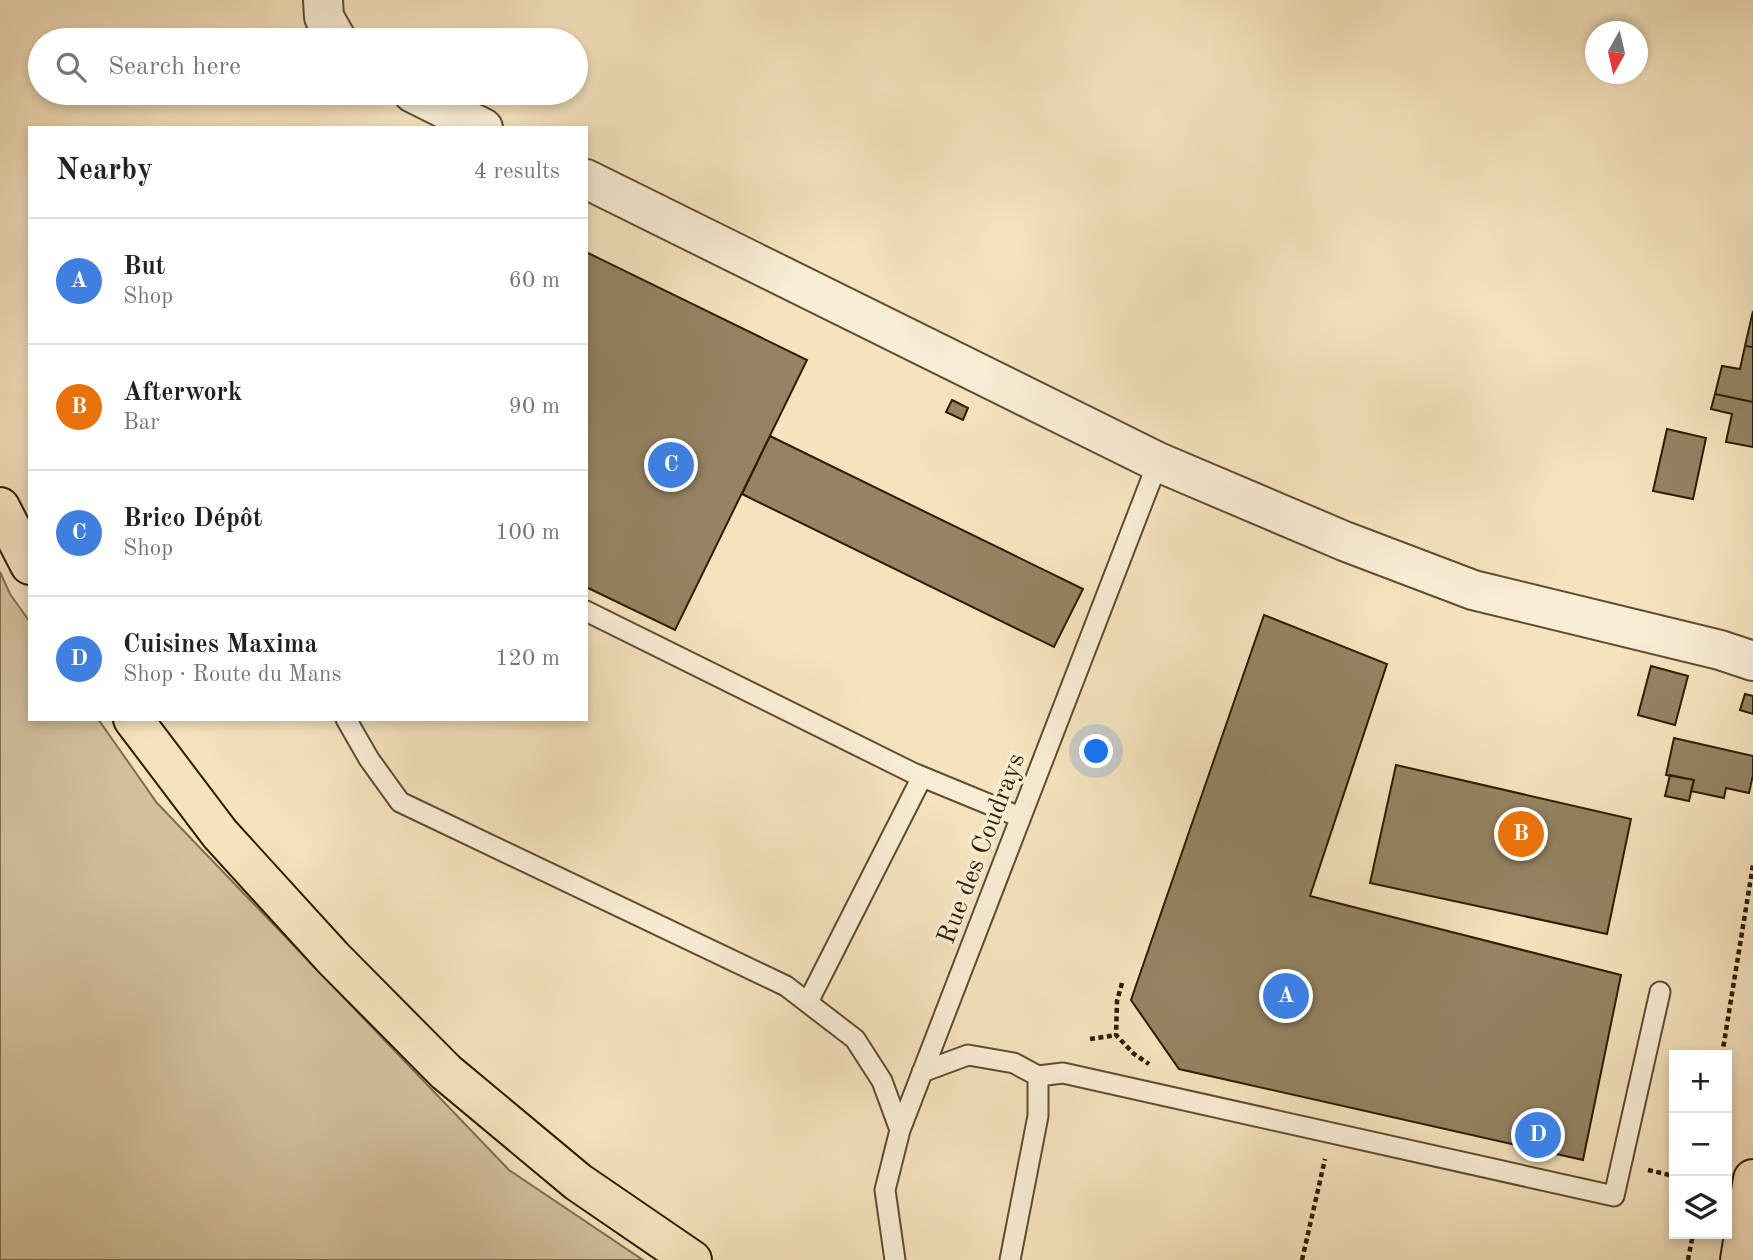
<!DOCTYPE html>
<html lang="en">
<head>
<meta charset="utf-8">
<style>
	body { margin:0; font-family:"Old Standard TT",serif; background:#f6f6f6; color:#222 }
	.controls { position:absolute; right:21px; bottom:21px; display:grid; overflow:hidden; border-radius:0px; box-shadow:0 4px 10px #0003 }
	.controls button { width:63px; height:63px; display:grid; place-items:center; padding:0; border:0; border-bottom:2px solid #e0e0e0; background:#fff; color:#222; font:35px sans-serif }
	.compass { position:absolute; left:1585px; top:21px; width:63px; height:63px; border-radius:50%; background:#fff; box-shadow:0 4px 10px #0003; rotate:188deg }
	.you { position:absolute; left:1097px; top:752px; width:24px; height:24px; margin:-18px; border:5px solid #fff; border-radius:50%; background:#1a73e8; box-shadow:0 0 0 10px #1a73e833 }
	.badge { display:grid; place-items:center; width:46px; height:46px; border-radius:50%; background:#db2777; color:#fff; font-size:23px; font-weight:700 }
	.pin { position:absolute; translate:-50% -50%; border:4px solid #fff; box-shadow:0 2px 7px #0006 }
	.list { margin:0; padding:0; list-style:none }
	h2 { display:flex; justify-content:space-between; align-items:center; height:91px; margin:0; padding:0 28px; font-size:30px }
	h2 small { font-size:23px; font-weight:400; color:#767676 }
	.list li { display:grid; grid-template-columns:46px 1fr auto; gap:21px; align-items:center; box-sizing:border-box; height:126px; padding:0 28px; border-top:2px solid #e0e0e0 }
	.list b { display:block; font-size:26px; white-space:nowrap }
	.list p { margin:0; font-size:23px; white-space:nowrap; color:#767676 }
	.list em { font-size:23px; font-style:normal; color:#767676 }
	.icon { flex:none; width:38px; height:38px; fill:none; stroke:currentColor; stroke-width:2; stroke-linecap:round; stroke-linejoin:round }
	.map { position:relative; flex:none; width:1753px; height:1260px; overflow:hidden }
	.search { position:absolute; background:#fff; box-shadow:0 4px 10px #0003; left:28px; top:28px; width:560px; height:77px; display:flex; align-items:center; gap:18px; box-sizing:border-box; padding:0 24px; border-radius:38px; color:#767676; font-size:26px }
	.panel { position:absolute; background:#fff; box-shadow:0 4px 10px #0003; left:28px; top:126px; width:560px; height:595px; border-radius:0px }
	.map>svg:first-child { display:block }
	.green { fill:#d3c19e; stroke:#806e4f; stroke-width:2 }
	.building { fill:#958363; stroke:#2e1b00; stroke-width:2 }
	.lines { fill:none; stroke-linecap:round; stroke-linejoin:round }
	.lane-casing { stroke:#604d30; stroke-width:23 }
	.street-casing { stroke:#604d30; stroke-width:42 }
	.primary-casing { stroke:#2e1b00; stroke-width:42 }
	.path { stroke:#2e1b00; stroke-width:4.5; stroke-dasharray:5 3.5; stroke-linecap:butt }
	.lane { stroke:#f8edd5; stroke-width:19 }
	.street { stroke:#f8edd5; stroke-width:38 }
	.primary { stroke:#f5e3be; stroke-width:38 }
	.labels { text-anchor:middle; stroke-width:7; stroke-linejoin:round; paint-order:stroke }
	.street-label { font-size:26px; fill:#2e1b00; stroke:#f8edd5 }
</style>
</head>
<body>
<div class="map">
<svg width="1753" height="1260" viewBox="0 0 1753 1260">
	<rect width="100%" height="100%" fill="#f5e3be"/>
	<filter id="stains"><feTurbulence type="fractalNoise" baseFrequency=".00286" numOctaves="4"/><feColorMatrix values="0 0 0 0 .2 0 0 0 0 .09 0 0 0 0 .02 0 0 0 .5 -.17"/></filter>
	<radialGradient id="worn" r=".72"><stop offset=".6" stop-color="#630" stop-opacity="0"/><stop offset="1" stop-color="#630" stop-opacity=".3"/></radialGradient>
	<path class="green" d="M 0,572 L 10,594 L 30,622 L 30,719 L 98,719 L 157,803 L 509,1170 L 643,1260 L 0,1260 Z"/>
	<path class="building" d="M 586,252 L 807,360 L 675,630 L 586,587 Z
		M 1753,311 L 1753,347 L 1745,346 Z
		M 1745,346 L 1753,347 L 1753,402 L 1715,394 L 1722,366 L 1740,369 Z
		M 1715,394 L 1753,402 L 1753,447 L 1726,442 L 1732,414 L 1711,409 Z
		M 952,400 L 968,408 L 963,420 L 946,412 Z
		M 1667,429 L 1706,438 L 1693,499 L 1653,491 Z
		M 770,436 L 1083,589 L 1054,647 L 742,494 Z
		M 1264,615 L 1387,664 L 1310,896 L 1621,975 L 1583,1160 L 1179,1069 L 1131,1000 Z
		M 1651,666 L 1688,676 L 1675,725 L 1638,715 Z
		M 1745,694 L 1753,696 L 1753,714 L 1740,710 Z
		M 1674,738 L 1753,756 L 1753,775 L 1749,793 L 1726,788 L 1724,798 L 1691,791 L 1694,780 L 1666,775 Z
		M 1396,765 L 1631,819 L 1607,934 L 1370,883 Z
		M 1670,775 L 1694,780 L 1689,801 L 1665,796 Z"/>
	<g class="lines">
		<g class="lane-casing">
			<path id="lane" d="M 586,611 L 913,773 L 1020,817
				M 346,719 L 369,759 L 400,802 L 786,986 L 855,1039 L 882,1081 L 900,1130
				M 808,1002 L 922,777
				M 922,1072 L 968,1055 L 1014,1063 L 1038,1076 L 1063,1073 L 1614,1196 L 1660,992
				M 895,1260 L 885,1190 L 900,1130 L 1158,462
				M 1010,1260 L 1038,1116 L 1038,1076"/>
		</g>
		<g class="street-casing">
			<path id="street" d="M 323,0 L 324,17 L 337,40
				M 413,93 L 483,128
				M 586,179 L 1158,462 L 1344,541 L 1473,590 L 1720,650 L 1753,661"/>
		</g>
		<g class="primary-casing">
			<path id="primary" d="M 0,507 L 30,565
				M 133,719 L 220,834 L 333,958 L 446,1072 L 578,1182 L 692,1260
				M 1740,1260 L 1753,1179"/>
		</g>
		<path class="path" d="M 1122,983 L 1117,1001 L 1116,1035 L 1134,1054 L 1149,1064
			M 1090,1039 L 1116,1035
			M 1722,1055 L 1753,865
			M 1648,1170 L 1674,1176
			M 1302,1260 L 1325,1159
			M 1688,1260 L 1693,1234"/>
		<use href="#lane" class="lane"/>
		<use href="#street" class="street"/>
		<use href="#primary" class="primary"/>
	</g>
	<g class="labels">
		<g class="street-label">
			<text transform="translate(980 848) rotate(-69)" y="9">Rue des Coudrays</text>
		</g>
	</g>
	<rect width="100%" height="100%" filter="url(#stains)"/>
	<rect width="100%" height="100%" fill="url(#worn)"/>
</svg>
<div class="controls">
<button>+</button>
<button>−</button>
<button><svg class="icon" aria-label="layers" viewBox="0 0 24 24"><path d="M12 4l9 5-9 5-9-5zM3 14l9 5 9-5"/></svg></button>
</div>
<svg class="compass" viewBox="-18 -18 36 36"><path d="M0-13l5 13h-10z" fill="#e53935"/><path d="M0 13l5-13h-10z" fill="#767676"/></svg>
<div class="you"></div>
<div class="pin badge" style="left:1286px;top:996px;background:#3f7fe0">A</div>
<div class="pin badge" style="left:1521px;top:834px;background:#e8710a">B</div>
<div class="pin badge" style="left:671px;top:465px;background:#3f7fe0">C</div>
<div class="pin badge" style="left:1538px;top:1135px;background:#3f7fe0">D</div>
<div class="search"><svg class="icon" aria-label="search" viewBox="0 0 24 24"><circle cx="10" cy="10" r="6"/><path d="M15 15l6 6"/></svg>Search here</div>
<section class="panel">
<h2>Nearby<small>4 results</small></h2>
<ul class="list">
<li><span class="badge" style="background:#3f7fe0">A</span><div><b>But</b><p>Shop</p></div><em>60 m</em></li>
<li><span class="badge" style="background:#e8710a">B</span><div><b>Afterwork</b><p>Bar</p></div><em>90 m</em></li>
<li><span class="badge" style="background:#3f7fe0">C</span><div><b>Brico Dépôt</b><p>Shop</p></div><em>100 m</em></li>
<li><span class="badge" style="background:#3f7fe0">D</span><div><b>Cuisines Maxima</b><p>Shop · Route du Mans</p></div><em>120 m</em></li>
</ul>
</section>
</div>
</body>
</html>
